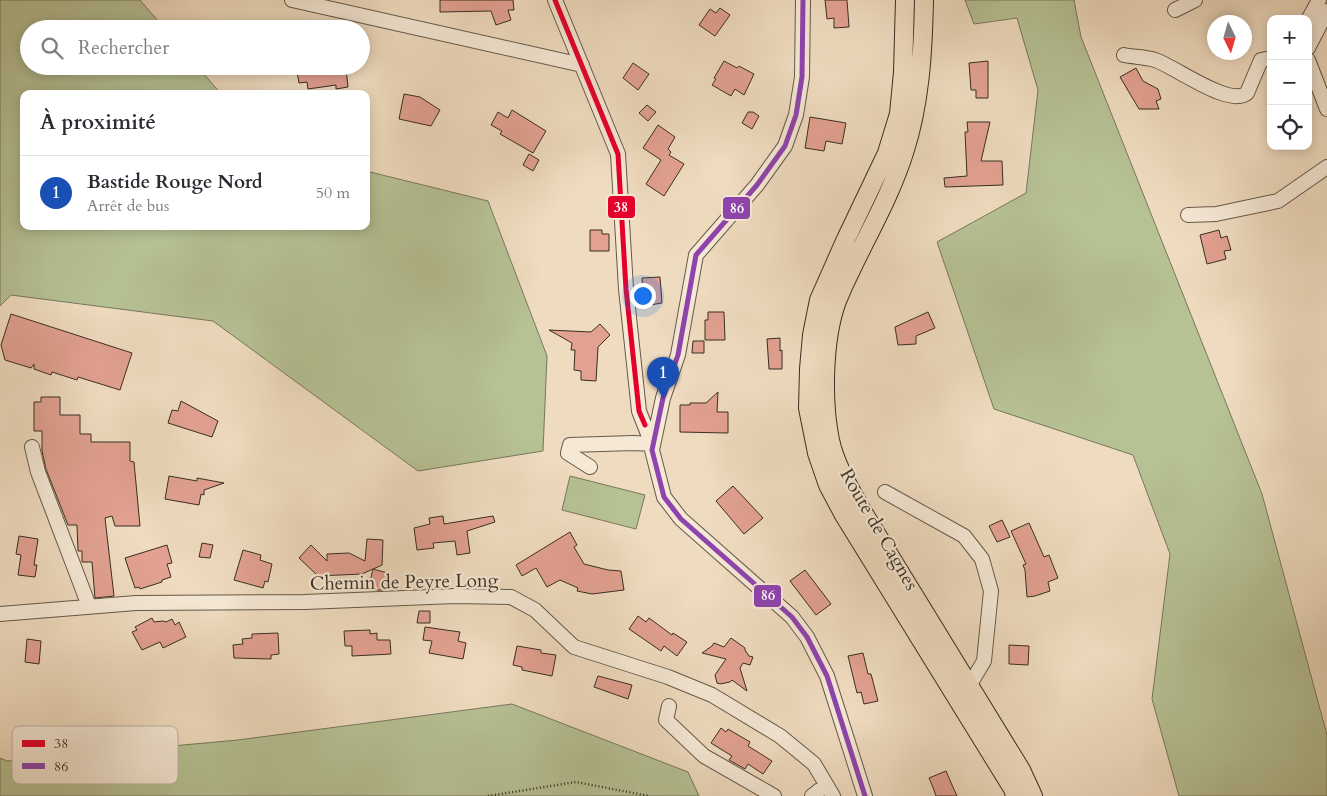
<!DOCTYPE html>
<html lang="fr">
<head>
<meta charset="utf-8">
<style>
	body { margin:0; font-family:Cardo,serif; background:#f2f2f3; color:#2b2b33 }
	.controls { position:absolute; right:15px; top:15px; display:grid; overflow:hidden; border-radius:10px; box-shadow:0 2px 12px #0003 }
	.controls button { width:45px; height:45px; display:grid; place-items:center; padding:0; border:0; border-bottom:1px solid #e1e1e2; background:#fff; color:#2b2b33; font:25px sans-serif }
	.compass { position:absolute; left:1207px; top:15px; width:45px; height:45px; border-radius:50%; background:#fff; box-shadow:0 2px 12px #0003; rotate:175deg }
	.you { position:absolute; left:642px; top:295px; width:18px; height:18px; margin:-12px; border:4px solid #fff; border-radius:50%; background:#1a73e8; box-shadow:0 0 0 8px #1a73e833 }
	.badge { display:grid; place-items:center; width:32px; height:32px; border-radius:50%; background:#8f2418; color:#fff; font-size:16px; font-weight:700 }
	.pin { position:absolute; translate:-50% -41px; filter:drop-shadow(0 1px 2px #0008) }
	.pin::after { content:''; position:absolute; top:26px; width:18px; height:15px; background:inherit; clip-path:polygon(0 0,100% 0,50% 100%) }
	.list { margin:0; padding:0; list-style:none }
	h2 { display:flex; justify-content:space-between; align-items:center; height:65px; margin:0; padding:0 20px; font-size:21px }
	h2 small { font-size:16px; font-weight:400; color:#7c7c81 }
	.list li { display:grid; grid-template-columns:32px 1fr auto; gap:15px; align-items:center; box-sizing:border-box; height:75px; padding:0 20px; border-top:1px solid #e1e1e2 }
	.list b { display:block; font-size:19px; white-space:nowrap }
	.list p { margin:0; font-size:16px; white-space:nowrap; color:#7c7c81 }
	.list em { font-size:16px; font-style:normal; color:#7c7c81 }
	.icon { flex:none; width:28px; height:28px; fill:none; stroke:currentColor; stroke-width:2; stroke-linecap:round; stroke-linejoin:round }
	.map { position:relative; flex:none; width:1327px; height:796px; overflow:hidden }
	.search { position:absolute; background:#fff; box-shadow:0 2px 12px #0003; left:20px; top:20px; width:350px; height:55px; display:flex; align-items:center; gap:12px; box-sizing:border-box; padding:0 18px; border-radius:28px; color:#7c7c81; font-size:19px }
	.panel { position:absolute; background:#fff; box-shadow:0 2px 12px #0003; left:20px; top:90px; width:350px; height:140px; border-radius:10px }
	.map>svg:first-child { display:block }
	.green { fill:#b6c194; stroke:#78785b }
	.building { fill:#e2a191; stroke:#392e22 }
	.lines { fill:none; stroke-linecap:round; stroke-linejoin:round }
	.minor-casing { stroke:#665949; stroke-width:16 }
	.major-casing { stroke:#392e22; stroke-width:20 }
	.path { stroke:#392e22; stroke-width:2.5; stroke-dasharray:1 2.5; stroke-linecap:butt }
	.minor { stroke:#f5e8d5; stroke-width:14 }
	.major { stroke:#efdbbf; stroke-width:18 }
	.bus-1-casing { stroke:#f5e8d5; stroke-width:9 }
	.bus-2-casing { stroke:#f5e8d5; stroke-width:9 }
	.bus-1 { stroke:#e4002b; stroke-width:5 }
	.bus-2 { stroke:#8e44ad; stroke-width:5 }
	.labels { text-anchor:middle; stroke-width:4.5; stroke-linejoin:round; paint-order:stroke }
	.street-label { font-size:19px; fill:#392e22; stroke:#f5e8d5 }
	.key { fill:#f5e8d5; stroke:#bdb09f; stroke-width:1 }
	.key-label { font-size:14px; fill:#392e22 }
	.line-badge { stroke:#f5e8d5; stroke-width:2 }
	.badge-label { font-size:14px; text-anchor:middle; font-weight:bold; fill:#fff }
</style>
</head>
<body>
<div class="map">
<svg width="1327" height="796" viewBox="0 0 1327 796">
	<rect width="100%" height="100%" fill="#efdbbf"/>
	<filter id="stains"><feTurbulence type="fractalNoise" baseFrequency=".004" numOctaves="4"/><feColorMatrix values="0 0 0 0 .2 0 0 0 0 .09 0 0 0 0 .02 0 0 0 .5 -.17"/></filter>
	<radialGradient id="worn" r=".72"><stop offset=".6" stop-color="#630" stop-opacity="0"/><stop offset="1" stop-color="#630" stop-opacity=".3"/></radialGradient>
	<path class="green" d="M 0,0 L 140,0 L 165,29 L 29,29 L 29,66 L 197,66 L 221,94 L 24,94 L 24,226 L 366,226 L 366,171 L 488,201 L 547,356 L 543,451 L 418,471 L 213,321 L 11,295 L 0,306 Z
		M 965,0 L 1074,0 L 1081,37 L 1262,494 L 1327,735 L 1327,796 L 1179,796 L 1152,699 L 1170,554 L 1133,455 L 994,409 L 937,242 L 1026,193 L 1038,90 L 1017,18 L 974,24 Z
		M 570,476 L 645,495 L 636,529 L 562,510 Z
		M 512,704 L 688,772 L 699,796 L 0,796 L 0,758 L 7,761 L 238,740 Z"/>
	<path class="building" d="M 440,0 L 513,0 L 514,10 L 508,10 L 511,20 L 496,25 L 491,11 L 440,12 Z
		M 825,0 L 847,0 L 849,27 L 834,28 L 834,18 L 827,19 Z
		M 720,8 L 730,15 L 715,36 L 699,25 L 710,9 L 716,13 Z
		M 724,61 L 737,68 L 739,66 L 754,74 L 744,95 L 735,89 L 731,96 L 712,85 L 716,79 L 714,78 Z
		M 988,61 L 988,98 L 976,98 L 976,90 L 971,90 L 969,63 Z
		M 633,63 L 649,74 L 638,90 L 623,78 Z
		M 313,66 L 335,66 L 335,69 L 346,68 L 348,87 L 336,89 L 336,85 L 308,89 L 307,82 L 299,83 L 297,71 L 315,69 Z
		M 1136,68 L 1143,81 L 1158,89 L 1161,99 L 1156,101 L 1159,109 L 1139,109 L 1120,77 Z
		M 404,94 L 420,97 L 440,110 L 431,126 L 399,119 Z
		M 647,105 L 656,112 L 648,121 L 639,113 Z
		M 512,110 L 546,131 L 533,153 L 500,134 L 502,131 L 491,125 L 498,112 L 508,118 Z
		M 748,112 L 753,112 L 759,116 L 752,129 L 742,123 Z
		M 810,117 L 846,123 L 842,144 L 826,141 L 824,151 L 805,148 Z
		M 967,122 L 990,122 L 981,161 L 1002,161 L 1003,185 L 945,187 L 944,178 L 967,176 L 965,132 L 968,132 Z
		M 658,125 L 675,137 L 668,149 L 671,152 L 669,155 L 684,164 L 664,196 L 646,184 L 661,160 L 643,148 Z
		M 529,154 L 539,160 L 533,171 L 523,165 Z
		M 590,230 L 602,230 L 602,234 L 609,234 L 609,251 L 590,251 Z
		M 1219,230 L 1221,238 L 1227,236 L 1231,250 L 1224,251 L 1226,259 L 1207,264 L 1200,235 Z
		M 660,277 L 662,303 L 650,305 L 649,295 L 643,296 L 642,278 Z
		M 708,312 L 724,312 L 725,340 L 705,340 L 705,320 L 708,320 Z
		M 928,312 L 935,328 L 916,336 L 916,344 L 898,345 L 895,327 Z
		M 11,314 L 132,353 L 120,390 L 78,377 L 77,380 L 52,372 L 51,375 L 34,369 L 34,364 L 31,368 L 5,360 L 1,345 Z
		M 600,324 L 610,335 L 598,347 L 596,381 L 581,380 L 581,371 L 574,370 L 575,350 L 571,350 L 572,343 L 549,330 L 591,332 Z
		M 780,338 L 780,351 L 782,350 L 782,369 L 769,369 L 767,339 Z
		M 693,341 L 704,341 L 704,353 L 692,353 Z
		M 718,392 L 717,412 L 728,412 L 728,433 L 680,432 L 680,405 L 690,405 L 690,403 L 706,403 Z
		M 41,397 L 60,397 L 60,415 L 80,415 L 80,434 L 91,434 L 91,442 L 130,442 L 130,461 L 134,462 L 140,526 L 115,526 L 112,516 L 105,518 L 114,596 L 95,598 L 92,562 L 82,562 L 82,551 L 78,551 L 77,525 L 68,525 L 46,469 L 42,451 L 42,431 L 34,431 L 34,402 L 41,402 Z
		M 181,401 L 218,421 L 212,437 L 168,423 L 172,410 L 178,411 Z
		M 169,476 L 197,481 L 197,478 L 224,483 L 204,490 L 204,495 L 201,494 L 199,505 L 165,499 Z
		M 733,486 L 763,518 L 744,534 L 716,501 Z
		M 443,516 L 444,524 L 493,516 L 495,522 L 467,531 L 470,553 L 457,555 L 455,541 L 433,543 L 434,548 L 417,550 L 414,528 L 430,524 L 429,518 Z
		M 1002,520 L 1010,537 L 997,542 L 989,526 Z
		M 1029,523 L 1044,557 L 1049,555 L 1058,578 L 1048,582 L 1050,591 L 1035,596 L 1027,597 L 1025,570 L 1023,565 L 1026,564 L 1011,531 Z
		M 570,532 L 577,545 L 574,547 L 584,564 L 608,570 L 621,571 L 624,590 L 592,594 L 577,591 L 578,588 L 560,580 L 547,587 L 536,568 L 522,576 L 516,565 Z
		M 19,536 L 38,539 L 34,565 L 37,565 L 35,577 L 18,575 L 21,555 L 16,554 Z
		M 367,539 L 383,540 L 382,565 L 362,574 L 318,576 L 299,558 L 311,545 L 327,561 L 327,554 L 349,553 L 365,561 Z
		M 202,543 L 213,545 L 210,558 L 199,557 Z
		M 167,545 L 172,563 L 167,564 L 171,577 L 162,580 L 162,582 L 140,589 L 139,587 L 135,588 L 125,558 Z
		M 243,550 L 261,555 L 260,560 L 272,564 L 268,582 L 265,581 L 263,588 L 234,580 Z
		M 373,569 L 388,573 L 383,590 L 368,590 Z
		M 805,570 L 831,604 L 816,615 L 790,581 Z
		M 419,611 L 430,611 L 430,623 L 417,623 Z
		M 638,616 L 646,622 L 649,618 L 672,635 L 673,633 L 687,642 L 677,656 L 664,646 L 661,651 L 629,629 Z
		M 152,618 L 154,622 L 163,621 L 166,622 L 172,619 L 175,625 L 179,622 L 186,637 L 163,648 L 160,642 L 142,650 L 132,632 L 137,630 L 135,627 Z
		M 425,627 L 460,632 L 458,641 L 466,643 L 463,659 L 429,653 L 432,641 L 423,640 Z
		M 370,630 L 370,634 L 377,633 L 377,640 L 390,640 L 391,654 L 352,656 L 352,646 L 345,646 L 344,631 Z
		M 278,633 L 279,654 L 271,655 L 271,659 L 234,658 L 233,645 L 243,644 L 242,639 L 252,638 L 252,634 Z
		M 731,638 L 745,648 L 745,650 L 749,656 L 753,657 L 750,665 L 743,663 L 740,668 L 747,691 L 732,680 L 730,682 L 720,684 L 717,683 L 715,675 L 726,659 L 702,653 L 712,646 L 714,643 L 724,647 Z
		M 27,639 L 41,641 L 39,664 L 25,662 Z
		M 1009,645 L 1029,646 L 1028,665 L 1009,664 Z
		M 517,646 L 541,650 L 541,653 L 556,655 L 552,676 L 522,670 L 522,667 L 513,665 Z
		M 863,653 L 868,674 L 871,674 L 878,701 L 864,704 L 861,692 L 857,693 L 848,656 Z
		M 598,676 L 632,685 L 628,699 L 594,687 Z
		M 721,728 L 726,732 L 728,729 L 750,742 L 748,746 L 772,761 L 763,774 L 748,764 L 745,769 L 729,760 L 732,756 L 711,743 Z
		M 946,771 L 952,785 L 957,796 L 936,796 L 934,790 L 929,778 Z"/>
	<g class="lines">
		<g class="minor-casing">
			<path id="minor" d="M 292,0 L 582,65
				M 555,0 L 618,154 L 626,289 L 639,411 L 648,434 L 654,441
				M 803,0 L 802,77 L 796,115 L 785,146 L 757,185 L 696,255 L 678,355 L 663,398 L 652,450 L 664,497 L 681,519 L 792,617 L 807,637 L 827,676 L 865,796
				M 1175,10 L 1195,0
				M 1308,20 L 1319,0
				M 1308,48 L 1327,11
				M 1124,55 C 1134,57 1146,57 1155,60 C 1174,66 1230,108 1247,93 L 1261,60 L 1271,58
				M 1308,60 L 1327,109
				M 1188,215 L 1216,214 L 1278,201 L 1327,167
				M 32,447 L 38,472 L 89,606
				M 590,467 L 568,453 L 570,445 L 633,443 L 653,444
				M 885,492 L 964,536 L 982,559 L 991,591 L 984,661 L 969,686
				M 0,614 L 136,603 L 305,602 L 455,596 L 511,597 L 535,610 L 574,647 L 668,677 L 712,695 L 780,736 L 814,764 L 833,796
				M 669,706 L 666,720 L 704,756 L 774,796
				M 812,796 L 826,785"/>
		</g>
		<g class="major-casing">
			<path id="major" d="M 905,0 L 903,72 L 899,114 L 887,153 L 846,239 L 819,300 L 812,335 L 809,369 L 808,408 L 817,453 L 828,485 L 844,515 L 1013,789 L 1015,796
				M 924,0 C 923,52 920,104 904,153 C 891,194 869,232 851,270 C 846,280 841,291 837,301 C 823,339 822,401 830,440 C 835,464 849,487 861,509 L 1021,770 L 1033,796"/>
		</g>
		<path class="path" d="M 488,796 L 576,782 L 649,796"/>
		<use href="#minor" class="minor"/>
		<use href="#major" class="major"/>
		<g class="bus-1-casing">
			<path id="bus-1" d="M 555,0 L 618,154 L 626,289 L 639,411 L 645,425"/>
		</g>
		<g class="bus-2-casing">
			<path id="bus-2" d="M 803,0 L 802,77 L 796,115 L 785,146 L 757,185 L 696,255 L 678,355 L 663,398 L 652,450 L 664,497 L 681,519 L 792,617 L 807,637 L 827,676 L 865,796"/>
		</g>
		<use href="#bus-1" class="bus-1"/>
		<use href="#bus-2" class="bus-2"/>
	</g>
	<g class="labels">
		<g class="street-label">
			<text transform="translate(880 529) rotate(60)" y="7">Route de Cagnes</text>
			<text transform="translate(404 581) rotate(-1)" y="7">Chemin de Peyre Long</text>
		</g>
	</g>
	<rect x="12" y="726" width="166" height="58" rx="8" class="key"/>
	<rect x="22" y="740" width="23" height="7" fill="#e4002b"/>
	<rect x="22" y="763" width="23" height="6" fill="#8e44ad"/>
	<g class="key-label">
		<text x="54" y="748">38</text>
		<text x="54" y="771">86</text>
	</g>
	<g class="line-badge">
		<rect x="607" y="195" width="29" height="24" rx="5" fill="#e4002b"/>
		<rect x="722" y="196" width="29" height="24" rx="5" fill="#8e44ad"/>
		<rect x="753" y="584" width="29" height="24" rx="5" fill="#8e44ad"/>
	</g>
	<g class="badge-label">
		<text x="621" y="212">38</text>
		<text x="737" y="213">86</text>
		<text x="768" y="600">86</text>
	</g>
	<rect width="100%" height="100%" filter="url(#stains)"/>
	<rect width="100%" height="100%" fill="url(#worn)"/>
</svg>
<div class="controls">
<button>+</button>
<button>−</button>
<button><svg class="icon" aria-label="locate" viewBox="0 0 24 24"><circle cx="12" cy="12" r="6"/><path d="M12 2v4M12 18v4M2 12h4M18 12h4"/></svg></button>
</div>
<svg class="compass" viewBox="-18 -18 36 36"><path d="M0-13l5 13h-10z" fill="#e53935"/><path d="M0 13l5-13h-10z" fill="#7c7c81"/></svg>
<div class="you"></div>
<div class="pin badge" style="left:663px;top:398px;background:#1a4fb4">1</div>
<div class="search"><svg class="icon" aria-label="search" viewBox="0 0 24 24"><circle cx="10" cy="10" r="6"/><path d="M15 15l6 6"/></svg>Rechercher</div>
<section class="panel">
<h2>À proximité<small></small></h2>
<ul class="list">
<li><span class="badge" style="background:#1a4fb4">1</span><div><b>Bastide Rouge Nord</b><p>Arrêt de bus</p></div><em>50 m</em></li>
</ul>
</section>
</div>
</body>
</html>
